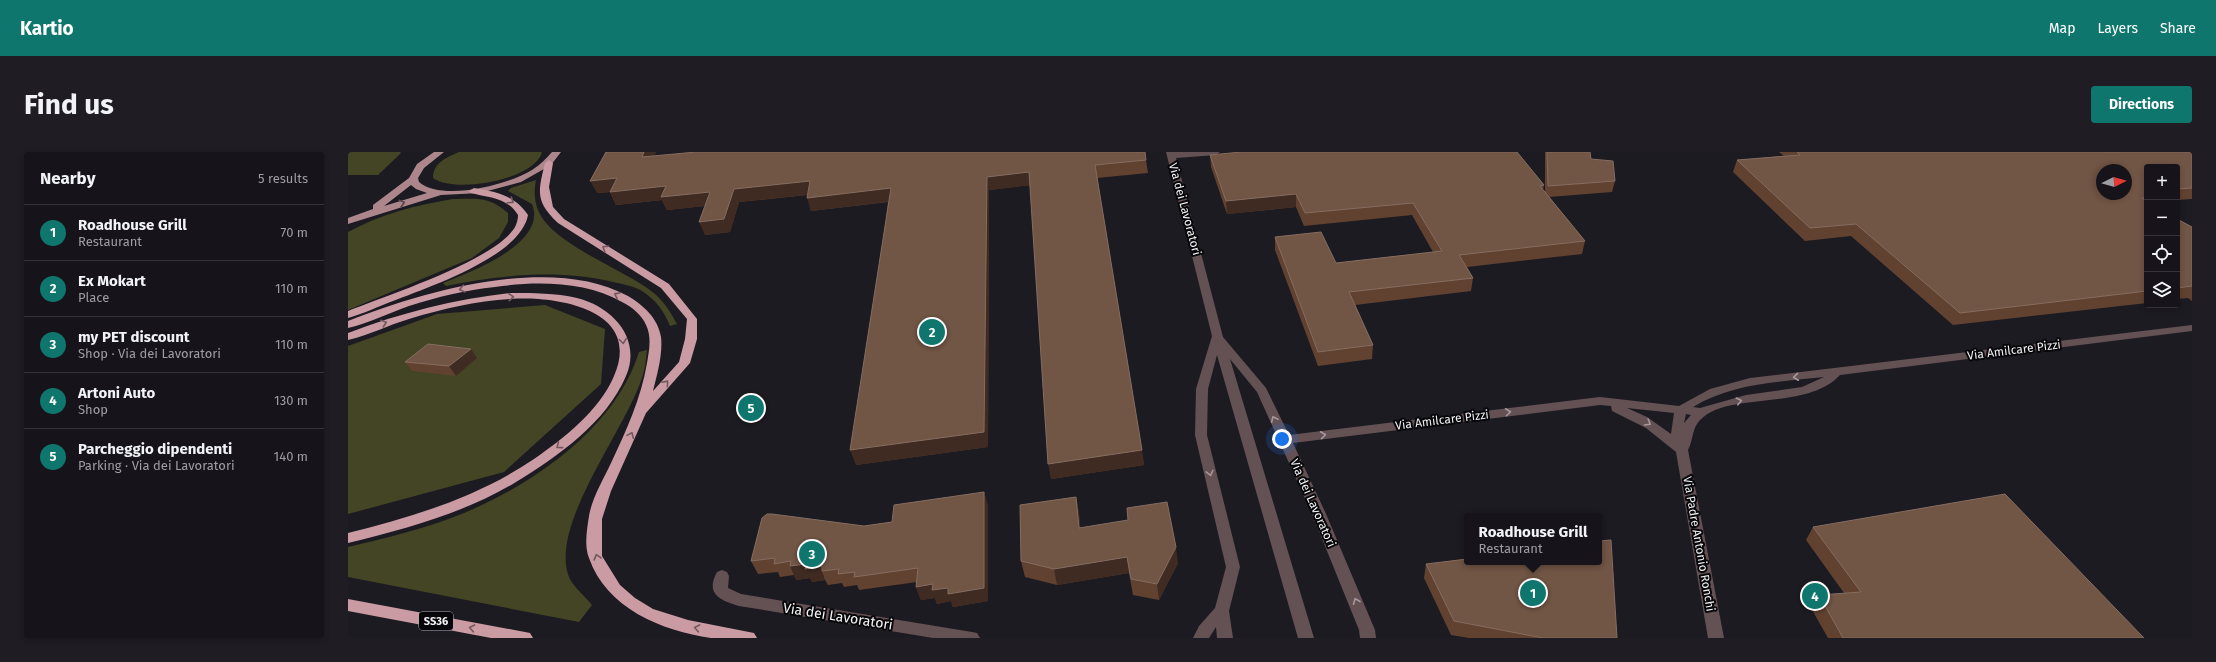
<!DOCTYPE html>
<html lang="en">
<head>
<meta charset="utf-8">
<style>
	body { margin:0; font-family:"Fira Sans",sans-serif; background:#1f1d23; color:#f1f3f6 }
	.controls { position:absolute; right:12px; top:12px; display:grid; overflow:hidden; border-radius:4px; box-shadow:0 2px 6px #0003 }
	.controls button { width:36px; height:36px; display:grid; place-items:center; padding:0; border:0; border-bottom:1px solid #353339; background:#16141a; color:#f1f3f6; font:20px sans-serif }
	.compass { position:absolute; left:1748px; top:12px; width:36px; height:36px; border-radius:50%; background:#16141a; box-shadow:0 2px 6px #0003; rotate:85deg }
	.you { position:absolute; left:934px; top:287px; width:14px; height:14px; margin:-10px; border:3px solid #fff; border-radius:50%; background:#1a73e8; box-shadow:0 0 0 6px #1a73e833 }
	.badge { display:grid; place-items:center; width:26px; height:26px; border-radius:50%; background:#0f766e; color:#fff; font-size:13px; font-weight:700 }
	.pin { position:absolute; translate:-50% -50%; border:2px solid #fff; box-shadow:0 1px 4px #0006 }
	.popup { position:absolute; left:1116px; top:361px; width:138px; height:52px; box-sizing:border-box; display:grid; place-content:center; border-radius:4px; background:#16141a; filter:drop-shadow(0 1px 3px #0005); font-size:13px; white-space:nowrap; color:#9e9ea2 }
	.popup b { font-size:15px; color:#f1f3f6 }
	.popup::after { content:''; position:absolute; left:50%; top:100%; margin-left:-8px; border:8px solid transparent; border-top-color:#16141a }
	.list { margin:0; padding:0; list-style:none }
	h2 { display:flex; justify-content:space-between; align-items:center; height:52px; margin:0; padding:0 16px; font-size:17px }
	h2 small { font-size:13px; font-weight:400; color:#9e9ea2 }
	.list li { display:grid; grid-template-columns:26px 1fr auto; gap:12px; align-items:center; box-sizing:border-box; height:56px; padding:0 16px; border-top:1px solid #353339 }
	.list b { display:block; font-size:15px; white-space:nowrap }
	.list p { margin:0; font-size:13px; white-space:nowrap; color:#9e9ea2 }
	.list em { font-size:13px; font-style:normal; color:#9e9ea2 }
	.icon { flex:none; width:22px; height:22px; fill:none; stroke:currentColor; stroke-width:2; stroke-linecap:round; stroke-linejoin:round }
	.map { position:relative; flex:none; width:1844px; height:486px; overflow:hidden; border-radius:4px }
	header { display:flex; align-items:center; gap:24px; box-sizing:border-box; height:56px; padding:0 20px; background:#0f766e; color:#fff }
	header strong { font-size:19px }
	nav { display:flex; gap:22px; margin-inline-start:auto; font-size:14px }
	.intro { display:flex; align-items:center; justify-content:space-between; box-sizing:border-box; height:96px; padding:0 24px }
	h1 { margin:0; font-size:28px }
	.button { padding:10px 18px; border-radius:4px; background:#0f766e; color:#fff; font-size:14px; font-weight:700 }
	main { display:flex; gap:24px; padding:0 24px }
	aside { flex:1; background:#16141a; border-radius:4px; box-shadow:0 2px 6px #0003 }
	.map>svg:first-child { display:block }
	.green { fill:#434525 }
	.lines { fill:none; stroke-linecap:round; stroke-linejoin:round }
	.minor { fill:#645154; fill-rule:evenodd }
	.major { fill:#ad868c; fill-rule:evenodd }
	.highway { fill:#ca9ba3; fill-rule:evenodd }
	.wall { fill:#614230 }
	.shaded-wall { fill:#3f2b21 }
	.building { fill:#715545; stroke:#856d61; fill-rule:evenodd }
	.oneway { stroke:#72585e }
	.oneway2 { stroke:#5a464a }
	.oneway3 { stroke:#a4999d }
	.labels { text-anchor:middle; stroke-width:4; stroke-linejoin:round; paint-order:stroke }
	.shield { fill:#070709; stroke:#acabaf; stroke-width:1 }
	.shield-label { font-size:11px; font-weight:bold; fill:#f2f1f6 }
	.street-label { font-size:12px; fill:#f2f1f6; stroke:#070709 }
	.near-street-label { font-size:14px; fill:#f2f1f6; stroke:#070709 }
</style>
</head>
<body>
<header>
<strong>Kartio</strong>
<nav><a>Map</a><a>Layers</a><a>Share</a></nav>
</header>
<div class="intro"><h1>Find us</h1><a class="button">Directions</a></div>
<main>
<aside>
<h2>Nearby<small>5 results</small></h2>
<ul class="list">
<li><span class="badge">1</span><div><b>Roadhouse Grill</b><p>Restaurant</p></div><em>70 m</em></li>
<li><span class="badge">2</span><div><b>Ex Mokart</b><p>Place</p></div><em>110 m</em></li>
<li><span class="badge">3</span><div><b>my PET discount</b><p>Shop · Via dei Lavoratori</p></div><em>110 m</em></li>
<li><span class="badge">4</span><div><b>Artoni Auto</b><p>Shop</p></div><em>130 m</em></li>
<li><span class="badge">5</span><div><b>Parcheggio dipendenti</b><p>Parking · Via dei Lavoratori</p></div><em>140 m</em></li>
</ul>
</aside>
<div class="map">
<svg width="1844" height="486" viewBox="0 0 1844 486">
	<rect width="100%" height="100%" fill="#1d1b22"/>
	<path class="green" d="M 0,0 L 52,0 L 53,1 L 30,23 L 0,23 Z
		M 111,0 L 194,0 C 187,28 106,42 85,26 C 85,11 99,5 111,0 Z
		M 188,28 C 186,39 186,48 190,58 C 204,93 279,118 307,142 C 317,151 323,161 329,172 L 322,174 C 316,159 308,148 294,139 C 286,134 274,132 265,130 C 210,117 152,123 98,134 L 95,131 C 123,120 200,91 184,52 L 160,39 L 163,36 Z
		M 105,47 C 130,47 140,44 160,61 L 160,70 L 151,86 L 124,106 L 0,158 L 0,80 C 33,62 68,53 105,47 Z
		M 197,153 L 257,177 L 253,232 L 156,320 L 0,362 L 0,194 L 89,162 Z
		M 299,198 C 298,205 298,212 296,219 C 283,272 200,371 221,425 C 225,435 238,445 244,453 L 231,470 L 0,425 L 0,395 C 39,386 79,376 116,361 C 186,332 268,275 291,200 Z"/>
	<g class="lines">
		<path class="minor" d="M 818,0 L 872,0 L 868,3 L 828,6 L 875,185 L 918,236 L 941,283 L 1252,245 L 1331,254 L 1362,237 L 1402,226 L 1844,173 L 1844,179 L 1492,223 C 1457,261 1373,237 1349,272 C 1345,277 1344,291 1340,298 L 1376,486 L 1360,486 L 1328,300 L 1298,276 L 1264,259 L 1263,254 L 1252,253 L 945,291 L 978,362 L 1027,478 L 1028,486 L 1012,486 L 1011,478 L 964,362 L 909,240 L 882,207 L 966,486 L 950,486 L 869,203 L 860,237 L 859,283 L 892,415 L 881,459 L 885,486 L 869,486 L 868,475 L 861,486 L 845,486 L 851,474 L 867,456 L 878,415 L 847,283 L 848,237 L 864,184 ZM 1476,225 L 1454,235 L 1398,243 L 1352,256 L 1345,255 C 1385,231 1431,230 1476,225 ZM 1279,256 L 1326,261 L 1323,282 L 1299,265 ZM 1338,262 L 1343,263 L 1336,271 Z
			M 374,418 L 379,420 L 381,424 L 380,436 L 393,442 L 624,480 L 629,481 L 632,486 L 585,486 L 391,454 C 372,448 357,442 369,420 Z"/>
		<path class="major" d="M 86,0 L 96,0 L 76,16 L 70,26 L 71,30 C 94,50 160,33 184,18 C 192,13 198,7 204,0 L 213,0 L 203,13 L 173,30 L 132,41 L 93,43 L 0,72 L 0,66 L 25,57 L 25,53 L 61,26 L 69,12 ZM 63,33 L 68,37 L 79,41 L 36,54 Z"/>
		<path class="highway" d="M 201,8 L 205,11 L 201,35 L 205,55 L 216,67 L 321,132 L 349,167 L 349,187 L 342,211 L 298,261 L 263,339 L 254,367 L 254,404 L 272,433 L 287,446 L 305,457 L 340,468 L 401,480 L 406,481 L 409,486 C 394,486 378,486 363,486 C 314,479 258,456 241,406 C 236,394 239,377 241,364 C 244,346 255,328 263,311 C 278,279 293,247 299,211 C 301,199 304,185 298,173 C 294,163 284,155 274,150 C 237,129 188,129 147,135 C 118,138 89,145 61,154 C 41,161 21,171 0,176 L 0,169 C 76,139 204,102 280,144 C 295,153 310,166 313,185 C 315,202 309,223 305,239 L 331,210 L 337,187 L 339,167 L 313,136 L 210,71 C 187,49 190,40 197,11 Z
			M 126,36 C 148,40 167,43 180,63 C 173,104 81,135 45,149 C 31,154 15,162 0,166 L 0,159 C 37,144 148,108 167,75 C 169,71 170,67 170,63 C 159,45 141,46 123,41 L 121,39 Z
			M 163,141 C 186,141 207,141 229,146 C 265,155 294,187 278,224 C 258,271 209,305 168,330 C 117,361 57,377 0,391 L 0,381 C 65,365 130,345 186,307 C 215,287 252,258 266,224 C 295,157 208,144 163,147 C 129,149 94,157 61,167 C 41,173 21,183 0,188 L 0,181 C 53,161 107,147 163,141 Z
			M 0,447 L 177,480 L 182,481 L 185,486 L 143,486 L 0,459 Z"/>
	</g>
	<path class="wall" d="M 258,0 L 308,0 L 306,4 L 798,8 L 800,21 L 749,26 L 796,313 L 703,327 L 682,33 L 641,38 L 640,295 L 508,313 L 540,50 L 463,59 L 459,43 L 391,50 L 382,80 L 357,83 L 357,54 L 319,58 L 314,48 L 268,53 L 262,40 L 249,41 Z
		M 1197,0 L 1242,0 L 1243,7 L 1267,29 L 1264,40 L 1201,45 L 1237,89 L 1234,102 L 1119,115 L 1125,126 L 1123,139 L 1007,153 L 1025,193 L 1024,207 L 970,214 L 927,98 L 927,85 L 988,111 L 1085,100 L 1064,63 L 956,74 L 948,55 L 879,62 L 863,15 L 862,3 L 1196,33 L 1195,38 L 1197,40 Z
		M 1431,0 L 1844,0 L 1844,47 L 1829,48 L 1829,15 L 1799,15 L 1799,151 L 1605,173 L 1503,84 L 1457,89 L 1385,20 L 1389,8 L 1436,4 Z
		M 1829,67 L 1844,75 L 1844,149 L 1840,146 L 1829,147 Z
		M 129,206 L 108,224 L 64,219 L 57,210 Z
		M 636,340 L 640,354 L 640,449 L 605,455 L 603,449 L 589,452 L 587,446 L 573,448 L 568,435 L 569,430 L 511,438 L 509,433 L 496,435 L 494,431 L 480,433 L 477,428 L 464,430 L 462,426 L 448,428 L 446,423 L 432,425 L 430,420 L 410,422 L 403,409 L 516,374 L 544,370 Z
		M 728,345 L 731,361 L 732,376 L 830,411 L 811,448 L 785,443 L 781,421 L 709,433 L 677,425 L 673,409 Z
		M 1465,375 L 1796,486 L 1480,486 L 1463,456 L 1471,443 L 1496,441 L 1458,388 Z
		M 1078,412 L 1269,486 L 1121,486 L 1103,483 L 1076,426 Z"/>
	<path class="shaded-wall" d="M 296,0 L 308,0 L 299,18 L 294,5 Z
		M 681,20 L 684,33 L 641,38 L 640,295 L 508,313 L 502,298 L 639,25 Z
		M 269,26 L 362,40 L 367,53 L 319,58 L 314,48 L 268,53 L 262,40 L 249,41 L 242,29 Z
		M 462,29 L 467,42 L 391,50 L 382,80 L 357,83 L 351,70 L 386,37 Z
		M 543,36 L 546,49 L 463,59 L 459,46 Z
		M 948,42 L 948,55 L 879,62 L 878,49 Z
		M 123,197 L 129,206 L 108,224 L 101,214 Z
		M 794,298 L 796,313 L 703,327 L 700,312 Z
		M 636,340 L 640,354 L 640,449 L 605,455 L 603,449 L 589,452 L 587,446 L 573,448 L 568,435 L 585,432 L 600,436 Z
		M 728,345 L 731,361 L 734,392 L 731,376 Z
		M 828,395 L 830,411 L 811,448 L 809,432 Z
		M 779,405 L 781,421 L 709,433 L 706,417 Z
		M 459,412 L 474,414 L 474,419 L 477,428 L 464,430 L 462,426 L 448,428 L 442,414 Z"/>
	<path class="building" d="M 258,0 L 296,0 L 294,5 L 348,0 L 797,0 L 798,8 L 747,13 L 794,298 L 700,312 L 681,20 L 639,25 L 636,280 L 502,298 L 543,36 L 459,46 L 462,29 L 386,37 L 376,67 L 351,70 L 362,40 L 313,45 L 318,34 L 262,40 L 269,26 L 242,29 Z
		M 893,0 L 1169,0 L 1196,33 L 1192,34 L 1237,89 L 1111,103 L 1125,126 L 1001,140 L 1025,193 L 970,200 L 927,85 L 973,80 L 988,111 L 1094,99 L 1065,51 L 957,61 L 948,42 L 878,49 L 862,3 Z
		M 1199,0 L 1242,0 L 1243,7 L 1265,9 L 1267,29 L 1200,34 Z
		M 1449,0 L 1844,0 L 1844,36 L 1829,37 L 1829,15 L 1799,15 L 1799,46 L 1794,46 L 1799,49 L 1799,139 L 1612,161 L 1508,72 L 1462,76 L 1389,8 L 1452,3 ZM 1754,18 L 1778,18 L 1778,42 L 1754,42 Z
		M 1829,67 L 1844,75 L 1844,134 L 1829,136 Z
		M 80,192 L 123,197 L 101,214 L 57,210 Z
		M 636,340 L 636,436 L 600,442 L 600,436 L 584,438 L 585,432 L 568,435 L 570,416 L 506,425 L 507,420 L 490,422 L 491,417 L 474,419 L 474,414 L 457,417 L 459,412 L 442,414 L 443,409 L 426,412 L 427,406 L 403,409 L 414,366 L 419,362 L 424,362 L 516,374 L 544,370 L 546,353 Z
		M 1657,342 L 1796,486 L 1495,486 L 1471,443 L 1513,440 L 1465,375 Z
		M 728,345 L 731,376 L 780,368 L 779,356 L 819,350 L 828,395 L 809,432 L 783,427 L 779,405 L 706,417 L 673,409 L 672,353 Z
		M 1263,388 L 1269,486 L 1195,486 L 1106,469 L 1078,412 L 1119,407 L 1119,410 L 1251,410 L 1251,389 Z"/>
	<defs><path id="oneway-chevron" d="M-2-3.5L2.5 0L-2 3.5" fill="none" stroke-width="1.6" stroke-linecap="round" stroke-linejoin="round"/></defs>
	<g class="oneway">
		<use href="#oneway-chevron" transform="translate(163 49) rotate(34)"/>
		<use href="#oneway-chevron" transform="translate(257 96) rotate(-148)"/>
		<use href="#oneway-chevron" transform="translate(114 137) rotate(169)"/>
		<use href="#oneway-chevron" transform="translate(269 143) rotate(-154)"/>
		<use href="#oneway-chevron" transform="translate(163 145) rotate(-4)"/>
		<use href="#oneway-chevron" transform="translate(36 171) rotate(-18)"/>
		<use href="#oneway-chevron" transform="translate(275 189) rotate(82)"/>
		<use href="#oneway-chevron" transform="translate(318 231) rotate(-49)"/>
		<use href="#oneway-chevron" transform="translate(283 283) rotate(-66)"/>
		<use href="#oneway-chevron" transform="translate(211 294) rotate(143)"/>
		<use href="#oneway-chevron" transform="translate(249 405) rotate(-106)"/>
		<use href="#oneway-chevron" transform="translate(124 476) rotate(-169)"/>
		<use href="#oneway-chevron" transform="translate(349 476) rotate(-169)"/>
	</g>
	<use class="oneway2" href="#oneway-chevron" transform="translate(54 51) rotate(-17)"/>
	<g class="oneway3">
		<use href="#oneway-chevron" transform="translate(1448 225) rotate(174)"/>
		<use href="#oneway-chevron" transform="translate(1391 249) rotate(-13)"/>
		<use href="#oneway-chevron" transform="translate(1160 260) rotate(-7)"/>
		<use href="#oneway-chevron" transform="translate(926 267) rotate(-115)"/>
		<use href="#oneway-chevron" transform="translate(1300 271) rotate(31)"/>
		<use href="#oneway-chevron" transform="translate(975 283) rotate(-7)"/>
		<use href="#oneway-chevron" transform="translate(862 321) rotate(76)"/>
		<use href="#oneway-chevron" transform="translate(1008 449) rotate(-112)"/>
	</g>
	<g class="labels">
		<rect class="shield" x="71" y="460" width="34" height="18" rx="3"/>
		<g class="shield-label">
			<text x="88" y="473">SS36</text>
		</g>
		<g class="street-label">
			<text transform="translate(837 57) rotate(75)" y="4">Via dei Lavoratori</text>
			<text transform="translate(1666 198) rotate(-7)" y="4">Via Amilcare Pizzi</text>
			<text transform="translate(1094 268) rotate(-7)" y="4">Via Amilcare Pizzi</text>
			<text transform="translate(965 351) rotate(66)" y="4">Via dei Lavoratori</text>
			<text transform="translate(1351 392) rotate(80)" y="4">Via Padre Antonio Ronchi</text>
		</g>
		<g class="near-street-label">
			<text transform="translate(490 464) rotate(9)" y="5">Via dei Lavoratori</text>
		</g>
	</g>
</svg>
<div class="controls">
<button>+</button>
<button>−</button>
<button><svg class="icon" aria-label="locate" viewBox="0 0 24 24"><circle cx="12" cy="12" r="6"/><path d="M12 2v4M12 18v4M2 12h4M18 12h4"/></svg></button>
<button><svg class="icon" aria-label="layers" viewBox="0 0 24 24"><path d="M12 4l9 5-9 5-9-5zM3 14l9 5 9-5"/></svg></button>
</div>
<svg class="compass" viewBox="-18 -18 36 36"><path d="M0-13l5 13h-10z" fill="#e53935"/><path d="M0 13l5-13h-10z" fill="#9e9ea2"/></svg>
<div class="you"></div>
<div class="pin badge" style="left:1185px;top:441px">1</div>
<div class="popup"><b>Roadhouse Grill</b>Restaurant</div>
<div class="pin badge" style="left:584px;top:180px">2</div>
<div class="pin badge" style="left:464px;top:402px">3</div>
<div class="pin badge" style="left:1467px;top:444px">4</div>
<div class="pin badge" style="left:403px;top:256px">5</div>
</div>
</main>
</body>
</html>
